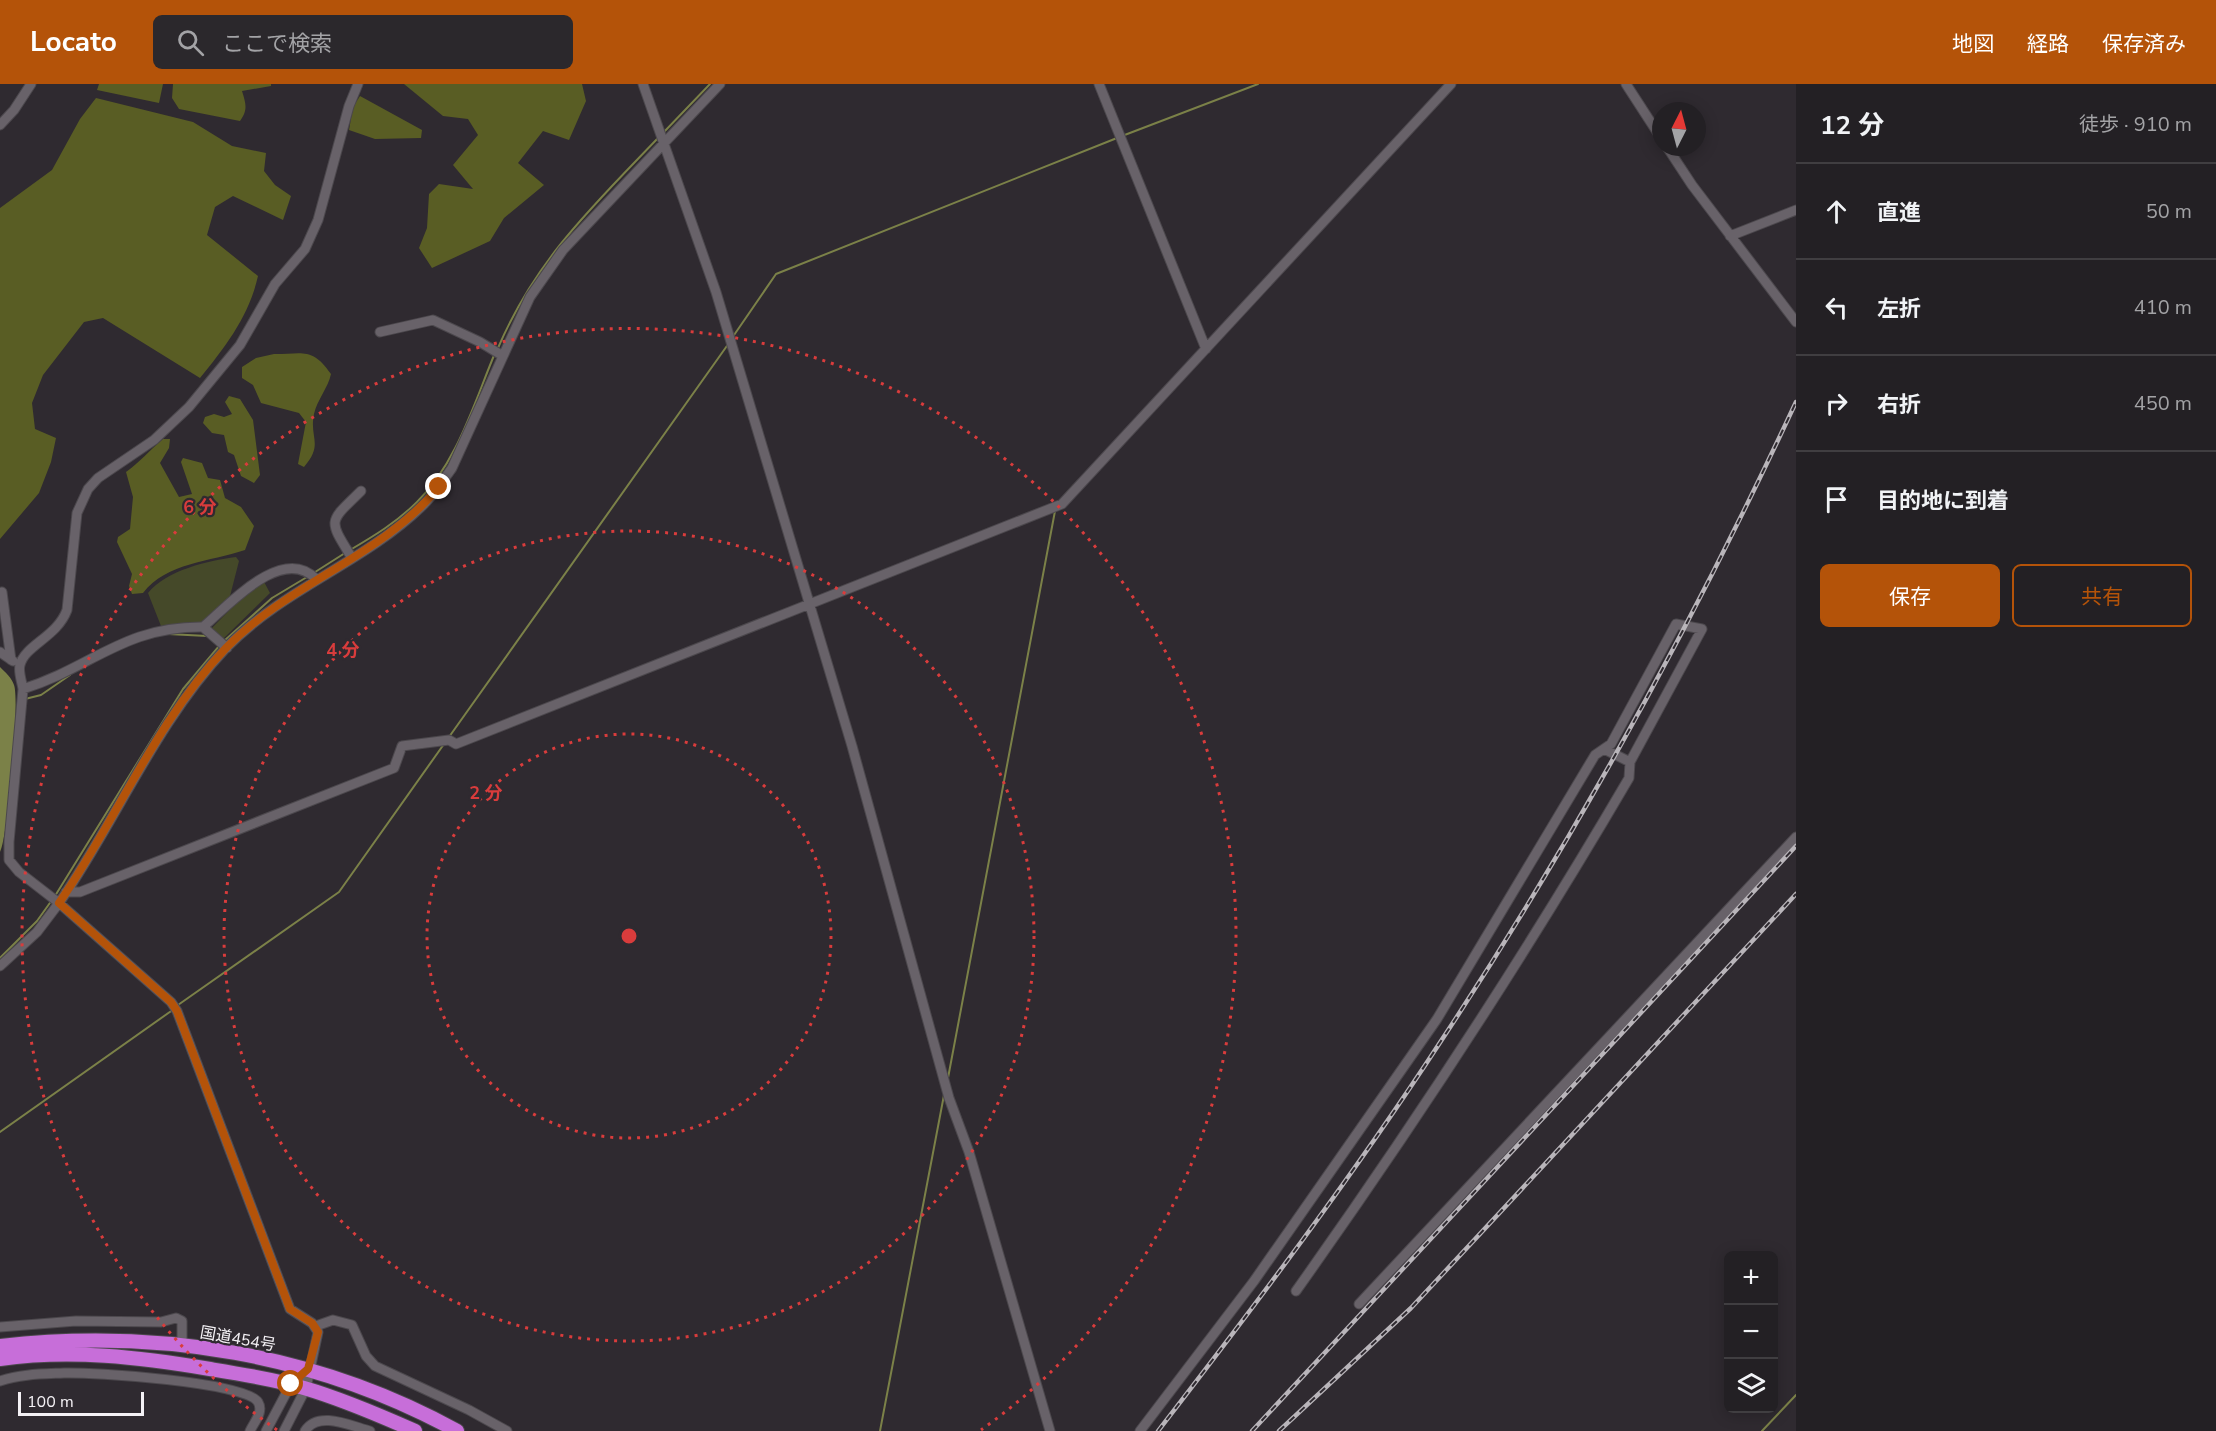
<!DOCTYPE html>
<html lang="ja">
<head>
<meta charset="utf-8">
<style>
	body { margin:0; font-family:"Nunito Sans","Noto Sans JP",sans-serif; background:#2b282c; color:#f1f3f6 }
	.controls { position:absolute; right:18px; bottom:18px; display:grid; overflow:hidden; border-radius:9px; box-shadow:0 3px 15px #0003 }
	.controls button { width:54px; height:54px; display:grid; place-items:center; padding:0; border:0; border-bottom:2px solid #403e41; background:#232024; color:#f1f3f6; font:30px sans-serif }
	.compass { position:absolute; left:1652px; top:18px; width:54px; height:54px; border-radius:50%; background:#232024; box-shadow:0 3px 15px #0003; rotate:6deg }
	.scale { position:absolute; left:18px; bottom:15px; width:126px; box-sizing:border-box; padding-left:6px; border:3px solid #f4f1f5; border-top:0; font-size:16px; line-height:21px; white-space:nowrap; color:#f4f1f5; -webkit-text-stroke:4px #2f2a30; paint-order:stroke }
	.stop { position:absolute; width:18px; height:18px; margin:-14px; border:4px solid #b45309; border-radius:50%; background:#fff }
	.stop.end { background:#b45309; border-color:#fff; box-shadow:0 2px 6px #0008 }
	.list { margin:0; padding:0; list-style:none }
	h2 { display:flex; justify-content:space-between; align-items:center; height:78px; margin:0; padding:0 24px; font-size:26px }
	h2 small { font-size:20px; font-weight:400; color:#a3a3a6 }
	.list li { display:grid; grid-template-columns:39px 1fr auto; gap:18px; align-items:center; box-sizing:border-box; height:96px; padding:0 24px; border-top:2px solid #403e41 }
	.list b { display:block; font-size:22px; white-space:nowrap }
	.list em { font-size:20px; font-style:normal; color:#a3a3a6 }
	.actions { display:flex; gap:12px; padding:18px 24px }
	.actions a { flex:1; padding:14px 0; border:2px solid #b45309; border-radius:9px; text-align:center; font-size:21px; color:#b45309 }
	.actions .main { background:#b45309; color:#fff }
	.icon { flex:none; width:33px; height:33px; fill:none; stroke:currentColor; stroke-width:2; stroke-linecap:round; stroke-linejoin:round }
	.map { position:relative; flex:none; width:1796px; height:1347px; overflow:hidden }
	header { display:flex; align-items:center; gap:36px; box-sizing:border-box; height:84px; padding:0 30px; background:#b45309; color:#fff }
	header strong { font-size:28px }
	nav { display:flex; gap:33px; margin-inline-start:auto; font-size:21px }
	.search { width:420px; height:54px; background:#2b282c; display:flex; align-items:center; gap:15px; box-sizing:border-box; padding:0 21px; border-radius:9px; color:#a3a3a6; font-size:22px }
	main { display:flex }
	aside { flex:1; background:#232024 }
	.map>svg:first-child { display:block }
	.green { fill:#454929 }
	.forest { fill:#595d24 }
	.water { fill:#7b8148 }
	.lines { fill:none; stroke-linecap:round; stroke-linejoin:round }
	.stream { stroke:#7b8148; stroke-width:2 }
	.minor-casing { stroke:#4c484d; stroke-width:11 }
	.highway-casing { stroke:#4c484d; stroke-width:16 }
	.minor { stroke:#686269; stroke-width:9 }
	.highway { stroke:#c76ed9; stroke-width:14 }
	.rail-casing { stroke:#b9b5ba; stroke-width:4.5 }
	.rail { stroke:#2f2a30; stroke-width:2; stroke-dasharray:7; stroke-linecap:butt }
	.route { stroke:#b45309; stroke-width:8 }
	.ring { fill:none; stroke:#d93c3c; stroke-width:3; stroke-dasharray:3 6 }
	.labels { text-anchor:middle; stroke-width:4.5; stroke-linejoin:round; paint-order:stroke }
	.street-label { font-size:16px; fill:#f4f1f5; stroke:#2f2a30 }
	.centre { fill:#d93c3c; stroke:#2f2a30; stroke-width:3 }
	.ring-label { font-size:18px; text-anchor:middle; font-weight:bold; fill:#d93c3c; stroke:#2f2a30; stroke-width:4.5; stroke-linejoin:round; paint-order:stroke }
</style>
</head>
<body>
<header>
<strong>Locato</strong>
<div class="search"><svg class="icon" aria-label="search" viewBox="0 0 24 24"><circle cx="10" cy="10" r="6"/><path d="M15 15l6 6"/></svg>ここで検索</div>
<nav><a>地図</a><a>経路</a><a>保存済み</a></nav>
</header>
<main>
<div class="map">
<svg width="1796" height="1347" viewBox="0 0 1796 1347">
	<rect width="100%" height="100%" fill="#2f2a30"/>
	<path class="green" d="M 236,473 L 239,477 L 229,516 L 202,539 L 161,542 L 148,509 C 167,486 207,477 236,473 Z
		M 263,496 L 270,509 L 223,555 L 211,545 L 257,498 Z"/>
	<path class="forest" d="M 99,0 L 163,0 L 159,19 L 97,6 Z
		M 173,0 L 271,0 L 271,2 L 242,7 C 246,20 248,26 240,37 L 179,25 L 172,14 Z
		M 404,0 L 582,0 L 586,17 L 569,56 L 543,47 L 518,79 L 544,101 L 504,134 L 490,157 L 432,184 L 419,164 L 427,144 L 429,110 L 439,100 L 473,105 L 453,81 L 478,51 L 468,35 L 443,32 Z
		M 360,12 L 422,46 L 421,54 L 375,55 L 349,46 L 353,23 Z
		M 96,14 L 193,38 L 232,62 L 266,69 L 264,87 L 275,101 L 291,112 L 283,136 L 233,112 L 215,123 L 207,151 L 258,192 C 249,232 226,262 200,294 L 103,234 L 84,238 L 43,291 L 32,319 L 35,345 L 56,354 L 51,378 L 39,409 L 0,455 L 0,124 L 52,86 L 80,35 Z
		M 274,270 C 304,270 312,263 331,290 C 328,304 317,316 314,330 C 309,354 324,360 304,383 L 298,380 L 306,338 L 299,329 L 261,319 L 253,301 L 242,294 L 242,283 L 256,274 Z
		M 229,312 L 240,315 L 253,336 L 260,391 L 254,399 L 241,392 L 234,371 L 228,368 L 224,351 L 212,349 L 203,339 L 205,333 L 214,330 L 224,333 L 232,330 L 225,318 Z
		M 163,355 L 170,355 L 169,364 L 160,379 L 179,413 L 192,410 L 181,378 L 183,374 L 202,379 L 208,394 L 220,396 L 225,414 L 241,423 L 254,442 L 245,466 C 210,478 167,478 143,509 L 132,510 L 129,502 L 132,490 L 117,458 L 118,453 L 130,445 L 133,413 L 126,388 C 140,378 149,367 163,355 Z"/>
	<path class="water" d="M 0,583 C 5,588 12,594 14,601 C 20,617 8,753 0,768 Z"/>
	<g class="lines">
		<path class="stream" d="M 663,49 L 710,0
			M 1122,52 L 1258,0
			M 732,254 L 776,190 L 1117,54
			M 498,264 C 536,175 593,122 659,53
			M 1058,419 L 1074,401
			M 350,466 C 374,452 397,438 417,418 C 457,379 474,319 495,269
			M 312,490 L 345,469
			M 168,550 L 207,552
			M 224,557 L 272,514 L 307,493
			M 25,615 L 41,611 L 70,591
			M 449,653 L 729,259
			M 55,812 L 183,605 L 220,561
			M 0,874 L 37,837 L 52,816
			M 178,921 L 339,808 L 444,660
			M 948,994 L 1055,427
			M 0,1048 L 174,925
			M 880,1347 L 944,1011
			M 1762,1347 L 1796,1311"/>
		<g class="minor-casing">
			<path id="minor" d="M 643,0 L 716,208 L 852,662 L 949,1014 L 969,1068 L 1050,1347
				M 1099,0 L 1206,265
				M 1626,0 L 1661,54
				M 0,41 L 14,26 L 31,0
				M 1667,63 L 1692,101 L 1796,238
				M 1730,152 L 1796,126
				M 380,248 L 433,236 L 480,258 L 503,272
				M 352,474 C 328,435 328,439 361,407
				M 2,508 L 11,576
				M 203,543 C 228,522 282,460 316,495
				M 0,568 L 13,577
				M 23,605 C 91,584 124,542 203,543 L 227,564
				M 1604,665 L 1630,678
				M 66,808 L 80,808 L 394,684 L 402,662 L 449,656 L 456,660 L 1062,420 L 1451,0
				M 0,882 L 37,848 L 59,819 C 116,737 156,638 226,564 C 283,505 363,479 421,423 C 433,412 443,397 452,384 L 530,213 L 563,166 L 720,0
				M 1359,1220 L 1796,753
				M 316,1242 L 333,1236 L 352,1241 L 366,1272 L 375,1282 L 469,1326 L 507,1347
				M 0,1243 L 76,1237 L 161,1238 L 176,1234 L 182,1237 L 182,1261
				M 0,1297 C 20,1290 43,1290 64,1289 C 92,1288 246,1298 258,1318 C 264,1328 254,1338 250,1347
				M 266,1347 L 291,1300 L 308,1285
				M 284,1347 L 306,1304 L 318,1248 L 312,1239 L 290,1225 L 177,927 L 171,918 L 59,819 L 19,788 L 9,776 L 9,758 L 23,605 C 22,598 18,588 20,581 C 25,561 57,553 67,526 L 77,429 L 88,405 L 98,394 L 154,356 L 189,323 L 240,261 L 275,200 L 305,165 L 318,136 L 349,22 L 358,0
				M 305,1347 C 318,1326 351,1342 370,1347
				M 1140,1347 L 1254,1197 L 1437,935 L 1595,671 L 1611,660 L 1676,540 L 1702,545 L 1630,678 L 1629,694 C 1526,870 1414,1041 1296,1207"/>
		</g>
		<g class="highway-casing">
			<path id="highway" d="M 0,1262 C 158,1244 317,1270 457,1347
				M 0,1275 C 70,1265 140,1273 210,1285 C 241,1290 273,1295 304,1304 C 342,1315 379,1331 415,1347"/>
		</g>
		<use href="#minor" class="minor"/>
		<use href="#highway" class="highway"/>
		<g class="rail-casing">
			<path id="rail" d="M 1158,1347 C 1256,1220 1353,1092 1441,957 C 1575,754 1693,539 1796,318
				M 1252,1347 L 1796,762
				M 1279,1347 L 1411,1224 L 1796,810"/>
		</g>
		<use href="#rail" class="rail"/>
	</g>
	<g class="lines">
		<path class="route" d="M 291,1300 L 308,1285 L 318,1248 L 312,1239 L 290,1225 L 177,927 L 171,918 L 59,819 C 116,737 156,637 226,564 C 289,499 381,473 439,403"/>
	</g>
	<g class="ring">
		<circle cx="629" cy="852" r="202"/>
		<circle cx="629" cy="852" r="405"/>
		<path d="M277 1346A607 607 0 1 1 981 1346"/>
	</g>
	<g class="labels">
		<g class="street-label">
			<text transform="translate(238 1254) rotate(10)" y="6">国道454号</text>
		</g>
	</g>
	<circle cx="629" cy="852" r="9" class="centre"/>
	<g class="ring-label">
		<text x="200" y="429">6 分</text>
		<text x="343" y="572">4 分</text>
		<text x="486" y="715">2 分</text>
	</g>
</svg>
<div class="controls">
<button>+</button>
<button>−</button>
<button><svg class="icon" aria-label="layers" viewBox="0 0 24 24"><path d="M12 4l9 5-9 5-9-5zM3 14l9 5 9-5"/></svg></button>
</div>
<svg class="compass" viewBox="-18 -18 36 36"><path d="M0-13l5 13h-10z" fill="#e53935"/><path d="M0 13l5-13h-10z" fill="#a3a3a6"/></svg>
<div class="scale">100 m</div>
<div class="stop" style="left:291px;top:1300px"></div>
<div class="stop end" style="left:439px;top:403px"></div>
</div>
<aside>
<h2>12 分<small>徒歩 · 910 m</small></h2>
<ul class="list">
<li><svg class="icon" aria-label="ahead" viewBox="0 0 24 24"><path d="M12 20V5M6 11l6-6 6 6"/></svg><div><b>直進</b></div><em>50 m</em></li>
<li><svg class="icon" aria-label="left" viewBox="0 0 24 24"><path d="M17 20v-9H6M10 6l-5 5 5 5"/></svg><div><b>左折</b></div><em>410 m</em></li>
<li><svg class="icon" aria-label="right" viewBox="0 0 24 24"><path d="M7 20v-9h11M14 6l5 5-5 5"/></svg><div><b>右折</b></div><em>450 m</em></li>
<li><svg class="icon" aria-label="arrive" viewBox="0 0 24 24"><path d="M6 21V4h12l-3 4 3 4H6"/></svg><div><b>目的地に到着</b></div></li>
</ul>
<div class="actions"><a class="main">保存</a><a>共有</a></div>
</aside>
</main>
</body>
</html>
